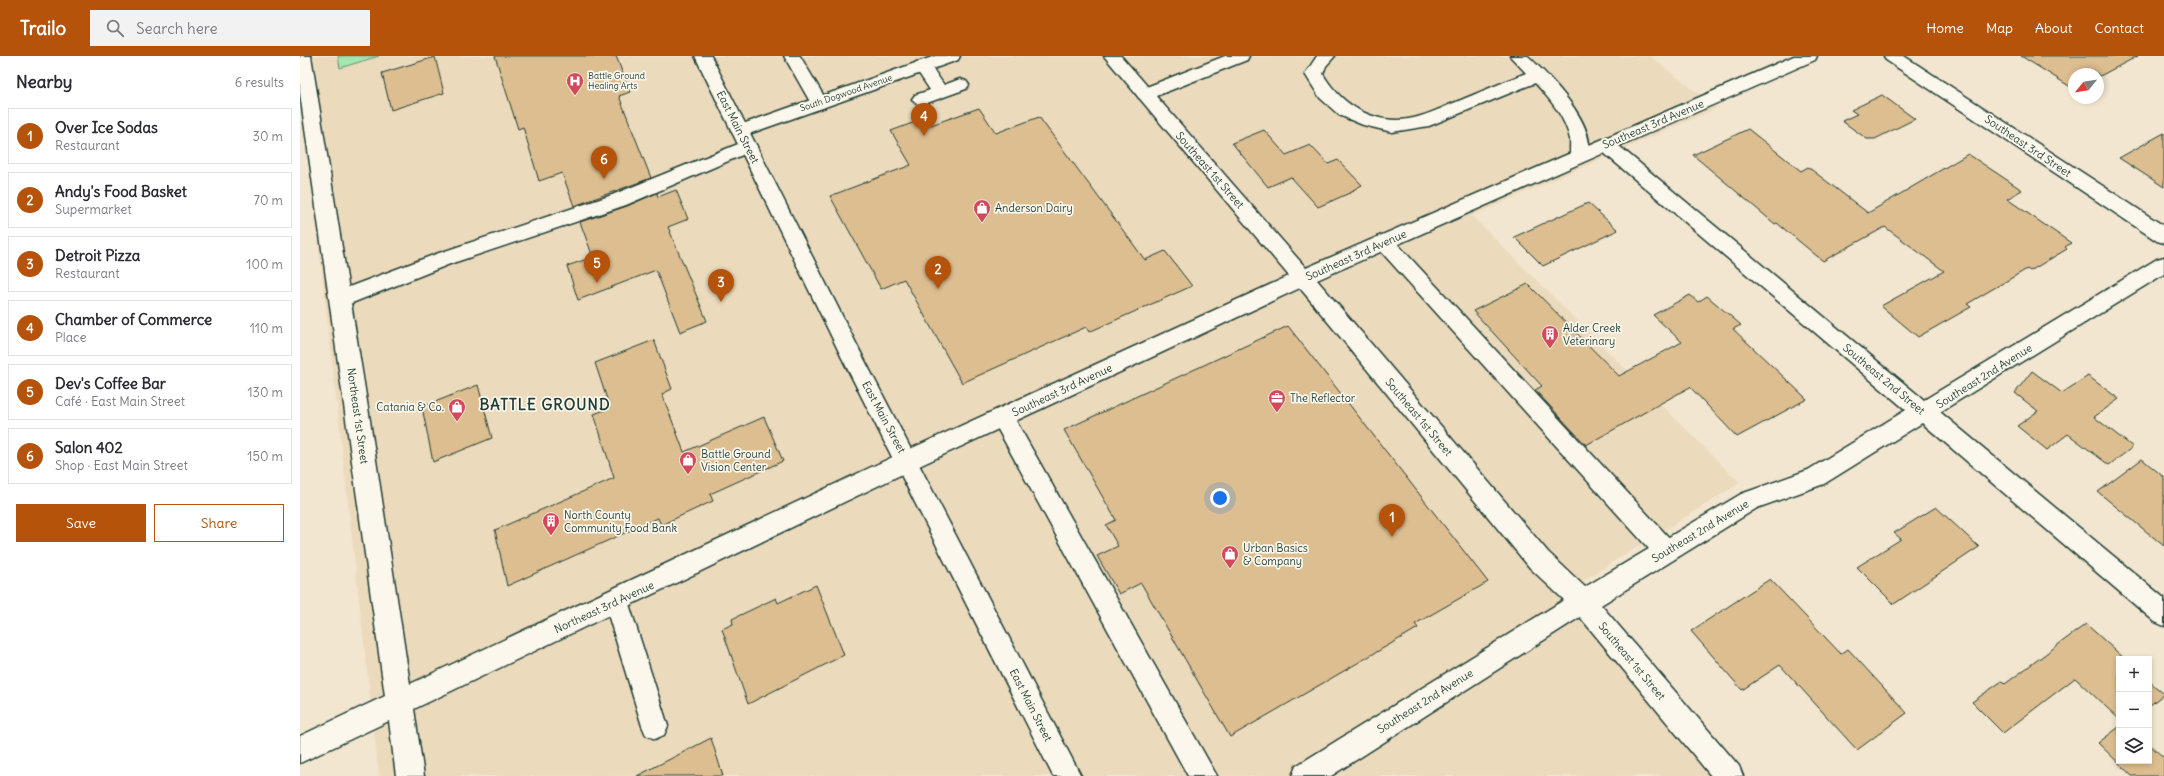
<!DOCTYPE html>
<html lang="en">
<head>
<meta charset="utf-8">
<style>
	body { margin:0; font-family:Delius,sans-serif; background:#f2f2f3; color:#2b2b33 }
	.controls { position:absolute; right:12px; bottom:12px; display:grid; overflow:hidden; border-radius:0px; box-shadow:0 2px 6px #0003 }
	.controls button { width:36px; height:36px; display:grid; place-items:center; padding:0; border:0; border-bottom:1px solid #e1e1e2; background:#fff; color:#2b2b33; font:20px sans-serif }
	.compass { position:absolute; left:1768px; top:12px; width:36px; height:36px; border-radius:50%; background:#fff; box-shadow:0 2px 6px #0003; rotate:240deg }
	.you { position:absolute; left:920px; top:442px; width:14px; height:14px; margin:-10px; border:3px solid #fff; border-radius:50%; background:#1a73e8; box-shadow:0 0 0 6px #1a73e833 }
	.badge { display:grid; place-items:center; width:26px; height:26px; border-radius:50%; background:#b45309; color:#fff; font-size:13px; font-weight:700 }
	.pin { position:absolute; translate:-50% -33px; filter:drop-shadow(0 1px 2px #0008) }
	.pin::after { content:''; position:absolute; top:21px; width:14px; height:12px; background:inherit; clip-path:polygon(0 0,100% 0,50% 100%) }
	.list { margin:0; padding:0; list-style:none }
	h2 { display:flex; justify-content:space-between; align-items:center; height:52px; margin:0; padding:0 16px; font-size:17px }
	h2 small { font-size:13px; font-weight:400; color:#7c7c81 }
	.list li { display:grid; grid-template-columns:26px 1fr auto; gap:12px; align-items:center; box-sizing:border-box; height:56px; margin:0 8px 8px; padding:0 8px; border:1px solid #e1e1e2; border-radius:0px }
	.list b { display:block; font-size:15px; white-space:nowrap }
	.list p { margin:0; font-size:13px; white-space:nowrap; color:#7c7c81 }
	.list em { font-size:13px; font-style:normal; color:#7c7c81 }
	.actions { display:flex; gap:8px; padding:12px 16px }
	.actions a { flex:1; padding:9px 0; border:1px solid #b45309; border-radius:0px; text-align:center; font-size:14px; color:#b45309 }
	.actions .main { background:#b45309; color:#fff }
	.icon { flex:none; width:22px; height:22px; fill:none; stroke:currentColor; stroke-width:2; stroke-linecap:round; stroke-linejoin:round }
	.map { position:relative; flex:none; width:1864px; height:720px; overflow:hidden }
	header { display:flex; align-items:center; gap:24px; box-sizing:border-box; height:56px; padding:0 20px; background:#b45309; color:#fff }
	header strong { font-size:19px }
	nav { display:flex; gap:22px; margin-inline-start:auto; font-size:14px }
	.search { width:280px; height:36px; background:#f2f2f3; display:flex; align-items:center; gap:10px; box-sizing:border-box; padding:0 14px; border-radius:0px; color:#7c7c81; font-size:15px }
	main { display:flex }
	aside { flex:1; background:#fff }
	.map>svg:first-child { display:block }
	.built { fill:#ecdabd }
	.green { fill:#a6e7b0; stroke:#629272 }
	.building { fill:#ddbe90; stroke:#1f3d34 }
	.lines { fill:none; stroke-linecap:round; stroke-linejoin:round }
	.service-casing { stroke:#1f3d34; stroke-width:3 }
	.minor-casing { stroke:#1f3d34; stroke-width:3 }
	.secondary-casing { stroke:#1f3d34; stroke-width:3 }
	.service { fill:#fbf7ec; fill-rule:evenodd }
	.minor { fill:#fbf7ec; fill-rule:evenodd }
	.secondary { fill:#fbf7ec; fill-rule:evenodd }
	.labels { text-anchor:middle; stroke-width:3.5; stroke-linejoin:round; paint-order:stroke }
	.far-poi-label { font-size:9px; fill:#1f3d34; stroke:#fbf7ec; text-anchor:start }
	.far-street-label { font-size:9px; fill:#1f3d34; stroke:#fbf7ec }
	.street-label { font-size:11px; fill:#1f3d34; stroke:#fbf7ec }
	.poi-label { font-size:11px; fill:#1f3d34; stroke:#fbf7ec; text-anchor:start }
	.district-label { font-size:15px; font-weight:bold; letter-spacing:1px; fill:#1f3d34; stroke:#fbf7ec }
</style>
</head>
<body>
<header>
<strong>Trailo</strong>
<div class="search"><svg class="icon" aria-label="search" viewBox="0 0 24 24"><circle cx="10" cy="10" r="6"/><path d="M15 15l6 6"/></svg>Search here</div>
<nav><a>Home</a><a>Map</a><a>About</a><a>Contact</a></nav>
</header>
<main>
<aside>
<h2>Nearby<small>6 results</small></h2>
<ul class="list">
<li><span class="badge">1</span><div><b>Over Ice Sodas</b><p>Restaurant</p></div><em>30 m</em></li>
<li><span class="badge">2</span><div><b>Andy's Food Basket</b><p>Supermarket</p></div><em>70 m</em></li>
<li><span class="badge">3</span><div><b>Detroit Pizza</b><p>Restaurant</p></div><em>100 m</em></li>
<li><span class="badge">4</span><div><b>Chamber of Commerce</b><p>Place</p></div><em>110 m</em></li>
<li><span class="badge">5</span><div><b>Dev's Coffee Bar</b><p>Café · East Main Street</p></div><em>130 m</em></li>
<li><span class="badge">6</span><div><b>Salon 402</b><p>Shop · East Main Street</p></div><em>150 m</em></li>
</ul>
<div class="actions"><a class="main">Save</a><a>Share</a></div>
</aside>
<div class="map">
<svg width="1864" height="720" viewBox="0 0 1864 720">
	<rect width="100%" height="100%" fill="#f2e6d0"/>
	<filter id="ink" filterUnits="userSpaceOnUse"><feTurbulence type="fractalNoise" baseFrequency=".025" numOctaves="2"/><feDisplacementMap in="SourceGraphic" scale="8" xChannelSelector="R" yChannelSelector="G"/><feConvolveMatrix kernelMatrix="1 2 1 2 8 2 1 2 1" color-interpolation-filters="sRGB"/></filter>
	<g filter="url(#ink)">
		<path class="built" d="M 0,0 L 1350,0 L 1417,52 L 1172,160 L 1440,427 L 1281,526 L 1445,720 L 79,720 L 0,24 Z"/>
		<path class="green" d="M 38,0 L 79,0 L 40,12 Z"/>
		<path class="building" d="M 195,0 L 316,0 L 330,36 L 319,40 L 351,122 L 274,150 L 262,117 L 239,125 L 223,71 L 218,73 Z
			M 1721,0 L 1838,0 L 1798,21 L 1798,18 L 1774,18 L 1774,33 Z
			M 135,1 L 144,37 L 91,54 L 82,17 Z
			M 1582,39 L 1615,63 L 1575,83 L 1567,83 L 1542,65 L 1557,58 L 1551,54 Z
			M 679,52 L 696,77 L 739,61 L 845,204 L 865,195 L 892,230 L 789,276 L 786,271 L 662,327 L 604,223 L 581,233 L 530,140 L 611,109 L 591,75 L 626,62 L 631,69 Z
			M 1448,73 L 1501,115 L 1508,111 L 1568,157 L 1668,98 L 1722,134 L 1707,143 L 1771,187 L 1765,191 L 1767,193 L 1730,215 L 1727,213 L 1667,248 L 1671,251 L 1618,281 L 1581,250 L 1644,215 L 1585,171 L 1523,205 L 1477,167 L 1475,168 L 1393,99 Z
			M 964,74 L 986,99 L 1010,89 L 1028,108 L 1038,104 L 1062,129 L 1053,134 L 1054,135 L 1018,151 L 991,121 L 968,131 L 932,87 Z
			M 1864,77 L 1864,131 L 1819,102 Z
			M 376,134 L 388,163 L 368,171 L 407,265 L 380,276 L 356,214 L 278,244 L 267,210 L 293,201 L 280,166 L 327,150 L 357,137 L 358,141 Z
			M 1288,147 L 1318,174 L 1243,210 L 1214,181 Z
			M 1228,228 L 1319,320 L 1382,286 L 1353,259 L 1390,239 L 1398,246 L 1407,240 L 1441,269 L 1433,273 L 1507,343 L 1437,381 L 1390,331 L 1286,389 L 1235,334 L 1242,330 L 1173,255 Z
			M 988,270 L 1188,526 L 1115,568 L 1118,572 L 930,681 L 841,527 L 819,538 L 797,500 L 818,490 L 806,469 L 816,464 L 764,374 Z
			M 354,284 L 372,333 L 362,338 L 384,396 L 464,361 L 483,405 L 410,438 L 413,445 L 361,469 L 358,462 L 207,530 L 195,474 L 314,422 L 294,358 L 310,352 L 295,307 Z
			M 1732,315 L 1762,337 L 1788,320 L 1819,343 L 1794,361 L 1833,391 L 1809,409 L 1768,378 L 1747,394 L 1717,370 L 1738,355 L 1715,337 Z
			M 178,329 L 192,382 L 133,406 L 122,351 Z
			M 1842,403 L 1864,421 L 1864,490 L 1798,436 Z
			M 1636,451 L 1679,491 L 1594,548 L 1557,511 L 1601,483 L 1594,477 Z
			M 1470,523 L 1541,598 L 1548,593 L 1607,657 L 1557,694 L 1480,609 L 1442,634 L 1391,575 Z
			M 516,529 L 544,599 L 448,648 L 422,573 L 433,568 L 432,563 L 476,542 L 478,547 Z
			M 1786,568 L 1825,603 L 1819,603 L 1819,663 L 1775,622 L 1703,677 L 1672,646 L 1702,625 L 1705,628 Z
			M 1849,625 L 1864,638 L 1849,650 Z
			M 1819,671 L 1819,705 L 1849,705 L 1849,688 L 1864,702 L 1864,720 L 1832,720 L 1798,687 Z
			M 411,682 L 423,720 L 337,720 Z"/>
		<g class="lines">
			<g class="service-casing">
				<path id="service" d="M 484,0 L 500,0 L 528,47 L 525,51 L 519,53 L 513,51 Z
					M 925,0 L 949,0 L 947,4 L 851,42 L 845,44 L 839,42 L 836,38 L 839,34 Z
					M 1017,0 L 1035,0 L 1026,10 L 1023,18 C 1043,52 1080,73 1121,60 C 1134,56 1148,49 1161,44 C 1183,35 1204,26 1226,17 L 1210,0 L 1228,0 C 1248,19 1304,74 1285,104 L 1279,106 L 1273,104 C 1268,98 1271,91 1270,83 C 1265,61 1250,43 1235,27 L 1129,70 L 1092,76 L 1063,69 L 1039,59 L 1020,42 L 1005,18 Z
					M 622,5 L 628,6 L 644,29 L 660,23 L 666,25 L 669,29 L 666,33 L 627,47 L 621,49 L 615,47 L 612,43 L 615,39 L 630,34 L 614,10 L 616,6 Z
					M 448,84 L 454,86 L 457,90 L 454,94 L 326,149 L 150,208 L 47,249 L 40,251 L 33,249 L 30,243 L 33,237 L 136,198 L 312,139 Z
					M 1084,179 L 1091,181 L 1374,487 L 1378,495 L 1374,503 L 1366,506 L 1358,503 L 1077,191 L 1074,186 L 1077,181 Z
					M 703,353 L 711,356 L 917,720 L 888,720 L 695,368 L 692,362 L 695,356 Z
					M 316,534 L 325,537 L 328,545 L 368,670 L 364,679 L 355,683 L 346,679 L 342,670 L 304,545 L 307,537 Z"/>
			</g>
			<g class="minor-casing">
				<path id="minor" d="M 0,0 L 11,0 L 69,358 L 110,628 L 599,398 L 989,220 L 804,0 L 821,0 L 1006,212 L 1494,0 L 1517,0 L 1515,4 L 1319,90 L 1624,344 L 1857,203 L 1864,201 L 1864,218 L 1640,356 L 1864,542 L 1864,570 L 1855,566 L 1622,367 L 1524,428 L 1457,452 L 1301,549 L 1439,710 L 1443,720 L 1411,720 L 1280,561 L 1031,720 L 992,720 L 996,710 L 1264,544 L 1230,512 L 1000,232 L 615,412 L 114,653 L 124,720 L 96,720 L 89,665 L 0,707 L 0,680 L 85,640 L 0,37 ZM 1304,97 L 1606,354 L 1508,414 L 1441,438 L 1285,531 L 1248,496 L 1017,224 Z
					M 635,0 L 660,0 L 658,4 L 446,79 L 440,81 L 434,79 L 431,75 L 434,71 Z
					M 1584,0 L 1604,0 L 1864,170 L 1864,187 L 1857,185 L 1586,4 Z"/>
			</g>
			<g class="secondary-casing">
				<path id="secondary" d="M 395,0 L 411,0 L 563,301 L 781,720 L 753,720 L 542,302 Z"/>
			</g>
			<use href="#service" class="service"/>
			<use href="#minor" class="minor"/>
			<use href="#secondary" class="secondary"/>
		</g>
	</g>
	<defs>
		<g id="hospital-pin" transform="scale(0.9)"><path d="M0 17L-7.5 6A9.5 9.5 0 1 1 7.5 6Z" fill="#d1495b" stroke="#fbf7ec"/><path d="M-5-5h3v3.5h4V-5h3V5h-3V1.5h-4V5h-3Z" fill="#fff"/></g>
		<g id="shop-pin" transform="scale(0.9)"><path d="M0 17L-7.5 6A9.5 9.5 0 1 1 7.5 6Z" fill="#d1495b" stroke="#fbf7ec"/><path d="M-5-2.5h2.3a2.7 3.5 0 0 1 5.4 0H5L5.5 6h-11ZM-1.5-2.5h3a1.5 2.3 0 0 0-3 0Z" fill="#fff"/></g>
		<g id="building-pin" transform="scale(0.9)"><path d="M0 17L-7.5 6A9.5 9.5 0 1 1 7.5 6Z" fill="#d1495b" stroke="#fbf7ec"/><path d="M-4-6H4V6H1V3H-1V6H-4ZM-2.5-4.3h1.7v1.8h-1.7ZM.8-4.3h1.7v1.8H.8ZM-2.5-1h1.7V.8h-1.7ZM.8-1h1.7V.8H.8Z" fill="#fff"/></g>
		<g id="office-pin" transform="scale(0.9)"><path d="M0 17L-7.5 6A9.5 9.5 0 1 1 7.5 6Z" fill="#d1495b" stroke="#fbf7ec"/><path d="M-6-3h4V-5.5h4V-3h4V5H-6ZM-1-4.5V-3h2v-1.5ZM-6 0V1H6V0Z" fill="#fff"/></g>
	</defs>
	<g fill-rule="evenodd">
		<use href="#hospital-pin" x="275" y="25"/>
		<use href="#shop-pin" x="682" y="152"/>
		<use href="#building-pin" x="1250" y="278"/>
		<use href="#office-pin" x="977" y="342"/>
		<use href="#shop-pin" x="157" y="351"/>
		<use href="#shop-pin" x="388" y="404"/>
		<use href="#building-pin" x="251" y="465"/>
		<use href="#shop-pin" x="930" y="498"/>
	</g>
	<g class="labels">
		<g class="far-poi-label">
			<text x="288" y="23">Battle Ground<tspan x="288" dy="10">Healing Arts</tspan></text>
		</g>
		<g class="far-street-label">
			<text transform="translate(546 37) rotate(-19)" y="3">South Dogwood Avenue</text>
		</g>
		<g class="street-label">
			<text transform="translate(1353 68) rotate(-23)" y="4">Southeast 3rd Avenue</text>
			<text transform="translate(438 71) rotate(63)" y="4">East Main Street</text>
			<text transform="translate(1728 90) rotate(34)" y="4">Southeast 3rd Street</text>
			<text transform="translate(910 114) rotate(49)" y="4">Southeast 1st Street</text>
			<text transform="translate(1056 199) rotate(-24)" y="4">Southeast 3rd Avenue</text>
			<text transform="translate(1684 320) rotate(-32)" y="4">Southeast 2nd Avenue</text>
			<text transform="translate(1584 323) rotate(40)" y="4">Southeast 2nd Street</text>
			<text transform="translate(762 334) rotate(-25)" y="4">Southeast 3rd Avenue</text>
			<text transform="translate(58 360) rotate(82)" y="4">Northeast 1st Street</text>
			<text transform="translate(584 361) rotate(62)" y="4">East Main Street</text>
			<text transform="translate(1119 361) rotate(50)" y="4">Southeast 1st Street</text>
			<text transform="translate(1400 475) rotate(-31)" y="4">Southeast 2nd Avenue</text>
			<text transform="translate(304 551) rotate(-25)" y="4">Northeast 3rd Avenue</text>
			<text transform="translate(1332 605) rotate(50)" y="4">Southeast 1st Street</text>
			<text transform="translate(1125 645) rotate(-32)" y="4">Southeast 2nd Avenue</text>
			<text transform="translate(731 649) rotate(63)" y="4">East Main Street</text>
		</g>
		<g class="poi-label">
			<text x="695" y="156">Anderson Dairy</text>
			<text x="1263" y="276">Alder Creek<tspan x="1263" dy="13">Veterinary</tspan></text>
			<text x="990" y="346">The Reflector</text>
			<text x="144" y="355" text-anchor="end">Catania &amp; Co.</text>
			<text x="401" y="402">Battle Ground<tspan x="401" dy="13">Vision Center</tspan></text>
			<text x="264" y="463">North County<tspan x="264" dy="13">Community Food Bank</tspan></text>
			<text x="943" y="496">Urban Basics<tspan x="943" dy="13">&amp; Company</tspan></text>
		</g>
		<g class="district-label">
			<text x="245" y="354">BATTLE GROUND</text>
		</g>
	</g>
</svg>
<div class="controls">
<button>+</button>
<button>−</button>
<button><svg class="icon" aria-label="layers" viewBox="0 0 24 24"><path d="M12 4l9 5-9 5-9-5zM3 14l9 5 9-5"/></svg></button>
</div>
<svg class="compass" viewBox="-18 -18 36 36"><path d="M0-13l5 13h-10z" fill="#e53935"/><path d="M0 13l5-13h-10z" fill="#7c7c81"/></svg>
<div class="you"></div>
<div class="pin badge" style="left:1092px;top:481px">1</div>
<div class="pin badge" style="left:638px;top:233px">2</div>
<div class="pin badge" style="left:421px;top:246px">3</div>
<div class="pin badge" style="left:624px;top:80px">4</div>
<div class="pin badge" style="left:297px;top:227px">5</div>
<div class="pin badge" style="left:304px;top:123px">6</div>
</div>
</main>
</body>
</html>
